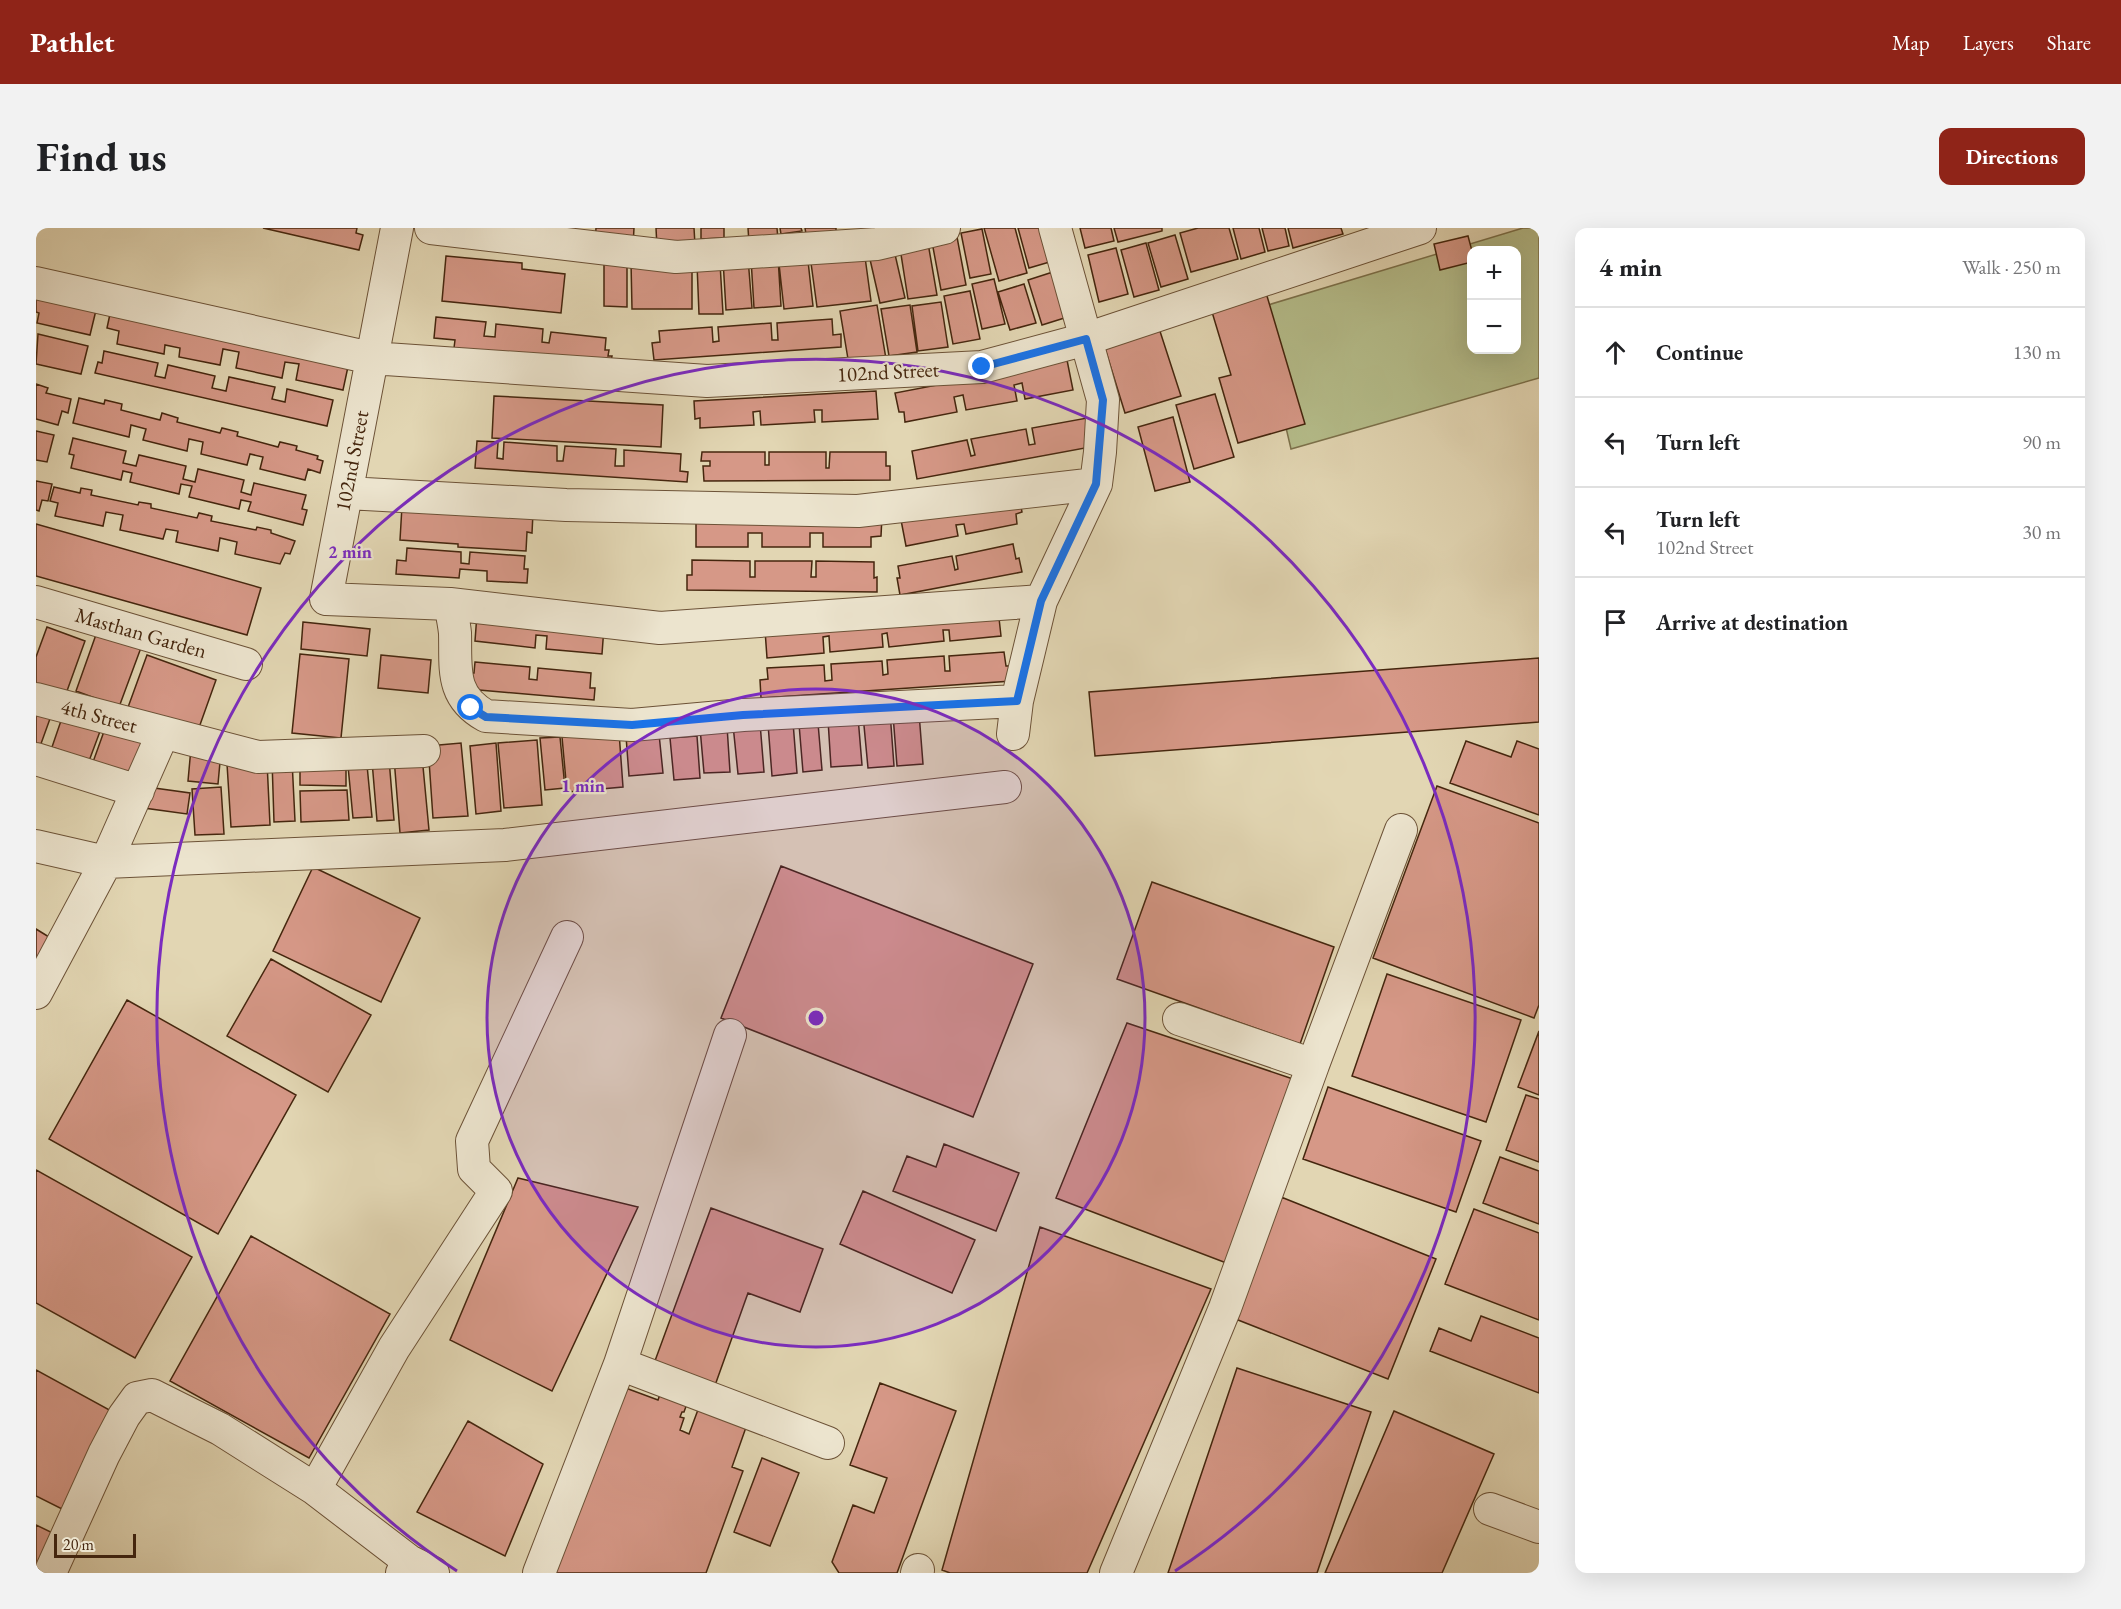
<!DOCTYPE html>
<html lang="en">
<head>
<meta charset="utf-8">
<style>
	body { margin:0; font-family:"EB Garamond",serif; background:#f2f2f2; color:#202124 }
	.controls { position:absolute; right:18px; top:18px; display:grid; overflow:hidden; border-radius:12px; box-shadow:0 6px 24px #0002 }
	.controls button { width:54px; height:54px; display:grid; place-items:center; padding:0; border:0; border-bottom:2px solid #e0e0e0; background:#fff; color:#202124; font:30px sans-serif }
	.scale { position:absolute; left:18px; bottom:15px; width:82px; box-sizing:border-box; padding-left:6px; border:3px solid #45260e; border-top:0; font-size:16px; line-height:21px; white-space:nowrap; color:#45260e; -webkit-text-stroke:4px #ece4ce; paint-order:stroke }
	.stop { position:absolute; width:18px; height:18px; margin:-14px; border:4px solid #1a73e8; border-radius:50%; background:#fff }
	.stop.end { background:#1a73e8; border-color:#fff; box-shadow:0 2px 6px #0008 }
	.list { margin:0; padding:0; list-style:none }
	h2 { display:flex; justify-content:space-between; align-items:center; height:78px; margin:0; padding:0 24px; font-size:26px }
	h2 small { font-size:20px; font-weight:400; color:#757577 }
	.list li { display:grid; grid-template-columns:39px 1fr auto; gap:18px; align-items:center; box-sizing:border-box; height:90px; padding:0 24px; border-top:2px solid #e0e0e0 }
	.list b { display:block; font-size:22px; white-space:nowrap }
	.list p { margin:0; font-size:20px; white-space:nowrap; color:#757577 }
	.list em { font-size:20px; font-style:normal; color:#757577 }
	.icon { flex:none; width:33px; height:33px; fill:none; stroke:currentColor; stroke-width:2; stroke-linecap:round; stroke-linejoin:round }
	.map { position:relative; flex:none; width:1503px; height:1345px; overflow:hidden; border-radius:12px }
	header { display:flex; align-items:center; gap:36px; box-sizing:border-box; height:84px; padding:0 30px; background:#8f2418; color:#fff }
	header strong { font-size:28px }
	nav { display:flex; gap:33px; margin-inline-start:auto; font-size:21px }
	.intro { display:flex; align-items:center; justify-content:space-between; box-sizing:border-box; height:144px; padding:0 36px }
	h1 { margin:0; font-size:42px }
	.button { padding:15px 27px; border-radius:12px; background:#8f2418; color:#fff; font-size:21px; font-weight:700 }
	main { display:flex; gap:36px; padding:0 36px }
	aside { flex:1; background:#fff; border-radius:12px; box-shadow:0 6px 24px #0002 }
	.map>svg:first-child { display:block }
	.green { fill:#b5bd8b; stroke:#7d724c; stroke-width:1.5; fill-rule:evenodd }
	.building { fill:#d69887; stroke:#45260e; stroke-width:1.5 }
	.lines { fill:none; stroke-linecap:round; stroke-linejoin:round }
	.minor-casing { stroke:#6c5237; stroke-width:34 }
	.minor { stroke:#ece4ce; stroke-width:32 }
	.route { stroke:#1a73e8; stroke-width:8 }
	.ring { fill:none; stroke:#7b2cbf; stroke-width:3 }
	.labels { text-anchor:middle; stroke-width:4.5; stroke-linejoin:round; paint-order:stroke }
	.street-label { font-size:21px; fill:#45260e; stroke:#ece4ce }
	.centre { fill:#7b2cbf; stroke:#ece4ce; stroke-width:3 }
	.ring-label { font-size:18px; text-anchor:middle; font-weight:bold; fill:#7b2cbf; stroke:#ece4ce; stroke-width:4.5; stroke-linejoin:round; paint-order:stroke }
</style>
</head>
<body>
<header>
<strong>Pathlet</strong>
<nav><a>Map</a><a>Layers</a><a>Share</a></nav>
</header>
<div class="intro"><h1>Find us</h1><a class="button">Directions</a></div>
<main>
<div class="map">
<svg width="1503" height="1345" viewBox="0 0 1503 1345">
	<rect width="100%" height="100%" fill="#e2d6b3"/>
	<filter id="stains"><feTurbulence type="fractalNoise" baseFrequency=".00333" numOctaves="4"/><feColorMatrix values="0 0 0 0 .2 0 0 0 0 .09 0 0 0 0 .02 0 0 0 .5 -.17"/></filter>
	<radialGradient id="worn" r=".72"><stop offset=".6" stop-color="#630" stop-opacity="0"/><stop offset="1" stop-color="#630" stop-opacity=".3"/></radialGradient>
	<path class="green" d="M 1487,0 L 1503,0 L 1503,150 L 1255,221 L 1222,80 ZM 1436,22 L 1480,22 L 1480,122 L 1436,122 Z"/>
	<path class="building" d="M 227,0 L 321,0 L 320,5 L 327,7 L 323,22 Z
		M 560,0 L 598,0 L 597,18 L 559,16 Z
		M 620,0 L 658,0 L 659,17 L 621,19 Z
		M 665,0 L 688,0 L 688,10 L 665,11 Z
		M 712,0 L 741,0 L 742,12 L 713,15 Z
		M 744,0 L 765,0 L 766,3 L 745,6 Z
		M 769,0 L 800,0 L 800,3 L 770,6 Z
		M 948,0 L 979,0 L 991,45 L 963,53 Z
		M 982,0 L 1007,0 L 1017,33 L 993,40 Z
		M 1044,0 L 1075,0 L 1078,13 L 1049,20 Z
		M 1078,0 L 1126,0 L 1126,3 L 1082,14 Z
		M 1162,0 L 1193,0 L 1202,31 L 1155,44 L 1144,5 Z
		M 1197,0 L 1223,0 L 1229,24 L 1205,31 Z
		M 1226,0 L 1249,0 L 1253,18 L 1232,23 Z
		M 1252,0 L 1305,0 L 1307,6 L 1257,20 Z
		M 946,1 L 955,46 L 934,50 L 925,5 Z
		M 1139,7 L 1152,51 L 1125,59 L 1112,15 Z
		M 1432,8 L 1436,23 L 1436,34 L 1404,42 L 1398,16 Z
		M 921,9 L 930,57 L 905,62 L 896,14 Z
		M 892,15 L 901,67 L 872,71 L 864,20 Z
		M 1110,15 L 1123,62 L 1098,69 L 1085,22 Z
		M 1080,20 L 1092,66 L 1063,74 L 1052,27 Z
		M 858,22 L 869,70 L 844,75 L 833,27 Z
		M 771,24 L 777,78 L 748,81 L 742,27 Z
		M 410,28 L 486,35 L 486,41 L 529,46 L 525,85 L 406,73 Z
		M 742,29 L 745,78 L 718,80 L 715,31 Z
		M 829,29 L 835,73 L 781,79 L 775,35 Z
		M 712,30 L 716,80 L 690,82 L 687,32 Z
		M 568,33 L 591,34 L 591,79 L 568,78 Z
		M 656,33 L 656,81 L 596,81 L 595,34 Z
		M 684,35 L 687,86 L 663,86 L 661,36 Z
		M 1023,42 L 1038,87 L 1006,97 L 992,52 Z
		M 958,51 L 969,96 L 946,101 L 936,56 Z
		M 988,56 L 1000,95 L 974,102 L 962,64 Z
		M 1228,58 L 1269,196 L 1202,215 L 1183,150 L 1195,147 L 1173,74 Z
		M 934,63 L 944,111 L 917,116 L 908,68 Z
		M 0,69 L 61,78 L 54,107 L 1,95 L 3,85 L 0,84 Z
		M 905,74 L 912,119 L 882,123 L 876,78 Z
		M 841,77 L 850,131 L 813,137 L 804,83 Z
		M 874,77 L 881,124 L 853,128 L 845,81 Z
		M 74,86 L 313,134 L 307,162 L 260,152 L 263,136 L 249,134 L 246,150 L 200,140 L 203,124 L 187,121 L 184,137 L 143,129 L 144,120 L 129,117 L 128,126 L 81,116 L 83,103 L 71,100 Z
		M 400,89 L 450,94 L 448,108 L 459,109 L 460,96 L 507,101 L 506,114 L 513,115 L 515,104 L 570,110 L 569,122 L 573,122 L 572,128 L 576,128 L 574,139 L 418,120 L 419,112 L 398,110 Z
		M 796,91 L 797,107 L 805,106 L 805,119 L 618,132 L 616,115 L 624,114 L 623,103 L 676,99 L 677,114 L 683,113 L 682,99 L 735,95 L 736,112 L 742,112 L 741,95 Z
		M 1121,94 L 1145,168 L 1089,185 L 1066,111 Z
		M 2,106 L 52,118 L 45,146 L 0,136 Z
		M 68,123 L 122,135 L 119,148 L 129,150 L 132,137 L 179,148 L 176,160 L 190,163 L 193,149 L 239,159 L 236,171 L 249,174 L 251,161 L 297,172 L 291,198 L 59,145 L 62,134 L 66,135 Z
		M 1031,132 L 1037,162 L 989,171 L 986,155 L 978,157 L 981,173 L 930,182 L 927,167 L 918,169 L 921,184 L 869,194 L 868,184 L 863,184 L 859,165 Z
		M 0,156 L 12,160 L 10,165 L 35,171 L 32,185 L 26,183 L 22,197 L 0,191 Z
		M 840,163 L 842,191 L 786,194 L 786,182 L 778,182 L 779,194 L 725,197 L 724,183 L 717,184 L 718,197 L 664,200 L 664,190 L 659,191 L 658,173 Z
		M 1179,166 L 1198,229 L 1158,241 L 1140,177 Z
		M 458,168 L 627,177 L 625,219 L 456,210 Z
		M 43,170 L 68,176 L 69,172 L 86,176 L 85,182 L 124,192 L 126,185 L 142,190 L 141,194 L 184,205 L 186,200 L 202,204 L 201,208 L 242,219 L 244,214 L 261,218 L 260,222 L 282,228 L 281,231 L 287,233 L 284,245 L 272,241 L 269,252 L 224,241 L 227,229 L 214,226 L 211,237 L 165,226 L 167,214 L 153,211 L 151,223 L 107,212 L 110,201 L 95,197 L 93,209 L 37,195 Z
		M 1137,189 L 1154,254 L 1119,263 L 1102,199 Z
		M 1051,190 L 1060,218 L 881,251 L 876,223 L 931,212 L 935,228 L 939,227 L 935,211 L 990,201 L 993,217 L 999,216 L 996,200 Z
		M 0,203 L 18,207 L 11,234 L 0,232 Z
		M 37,210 L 90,223 L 87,235 L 100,238 L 103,227 L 150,238 L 147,251 L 159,254 L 162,241 L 208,252 L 205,264 L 215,267 L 218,255 L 270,267 L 266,281 L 271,282 L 267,297 L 212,283 L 215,274 L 205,272 L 203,281 L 153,269 L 156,258 L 145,256 L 143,266 L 94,254 L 96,245 L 87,243 L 85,252 L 35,240 L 38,227 L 33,226 Z
		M 441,213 L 462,214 L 461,230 L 467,231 L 468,214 L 521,218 L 521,233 L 527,233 L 529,218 L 580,221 L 579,238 L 588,238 L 588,222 L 645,226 L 644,243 L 652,244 L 651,254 L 439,240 Z
		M 666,224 L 729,224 L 729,237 L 733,237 L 733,224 L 790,224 L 790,240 L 793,240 L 794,224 L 850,224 L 850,238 L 854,238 L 854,252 L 668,253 L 667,238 L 674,238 L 674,233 L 665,233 Z
		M 0,253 L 16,256 L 12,273 L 6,272 L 3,283 L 0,282 Z
		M 18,259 L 44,265 L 45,260 L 56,262 L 55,267 L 102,277 L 103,274 L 115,276 L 115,280 L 161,290 L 163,285 L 176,288 L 175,293 L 220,302 L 221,299 L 235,302 L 235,305 L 259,313 L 254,326 L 249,325 L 244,336 L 199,326 L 201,314 L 184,310 L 182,323 L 140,314 L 142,303 L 130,301 L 127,311 L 84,302 L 87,287 L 70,284 L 67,298 L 19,288 L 22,275 L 14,273 Z
		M 983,269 L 986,284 L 980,286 L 981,296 L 930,306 L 928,296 L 920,297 L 922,308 L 870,318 L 865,292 Z
		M 366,278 L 497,285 L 496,305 L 491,304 L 490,323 L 422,319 L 422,316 L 364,312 Z
		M 846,288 L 845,308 L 835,309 L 835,319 L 787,319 L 787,305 L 774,305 L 774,319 L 726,319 L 726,305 L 712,305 L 712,319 L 660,319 L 660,289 Z
		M 0,296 L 225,360 L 211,407 L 0,348 Z
		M 977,316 L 980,331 L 983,330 L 986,344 L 864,367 L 861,350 L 864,350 L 862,338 L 916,328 L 919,342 L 922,341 L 920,328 Z
		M 371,320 L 425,324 L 425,335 L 433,336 L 434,324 L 489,328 L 488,341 L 492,341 L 491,355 L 451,353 L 451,343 L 424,341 L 423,350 L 360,346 L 361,332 L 370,333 Z
		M 656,332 L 714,333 L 714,349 L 719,349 L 719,333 L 776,333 L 775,349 L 780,349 L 780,333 L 838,334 L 838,350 L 841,349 L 841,364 L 651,362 L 651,347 L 656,347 Z
		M 962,381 L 965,408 L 914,413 L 913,402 L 907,402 L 908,413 L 853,419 L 851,405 L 846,406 L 847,419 L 794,424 L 793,408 L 787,409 L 788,425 L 731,430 L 729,402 Z
		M 441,386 L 568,399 L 566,426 L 510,421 L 511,408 L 500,407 L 499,420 L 439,413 Z
		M 267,394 L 334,401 L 331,428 L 265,421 Z
		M 11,399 L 49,413 L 27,474 L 0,464 L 0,429 Z
		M 62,401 L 106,417 L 83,479 L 40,463 Z
		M 968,424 L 970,438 L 975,438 L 976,453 L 725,470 L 724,452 L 732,451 L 731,440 L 788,437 L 789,453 L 796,452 L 795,436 L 846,433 L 847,447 L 852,446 L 851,432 L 908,428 L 909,443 L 914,443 L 913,428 Z
		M 264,426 L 313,431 L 305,510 L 256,505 Z
		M 111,427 L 180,452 L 160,508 L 91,482 Z
		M 345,427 L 395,432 L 392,465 L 342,460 Z
		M 1503,430 L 1503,494 L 1059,528 L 1053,464 Z
		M 439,434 L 494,439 L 493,451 L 501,452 L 502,440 L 555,445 L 554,460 L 559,460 L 558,472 L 432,461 L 434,445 L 438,445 Z
		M 0,482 L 15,488 L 2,524 L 0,523 Z
		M 28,484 L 66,498 L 53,533 L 16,519 Z
		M 854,484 L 858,538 L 832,540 L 827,487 Z
		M 883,485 L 887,536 L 861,538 L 857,487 Z
		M 822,489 L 826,537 L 795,539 L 792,492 Z
		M 757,494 L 761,545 L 736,548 L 732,496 Z
		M 71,495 L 117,511 L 103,551 L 57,534 Z
		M 724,495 L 728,544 L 702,546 L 697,497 Z
		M 782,495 L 786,542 L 767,544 L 763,496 Z
		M 691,498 L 694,544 L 668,545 L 664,500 Z
		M 583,504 L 587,559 L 531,564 L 526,509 Z
		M 623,506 L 627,545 L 593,548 L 590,508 Z
		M 661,508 L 664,550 L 638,552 L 634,510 Z
		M 524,509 L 529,560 L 509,562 L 504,510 Z
		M 501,512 L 506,577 L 468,580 L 462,515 Z
		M 1430,513 L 1475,529 L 1481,513 L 1503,521 L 1503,587 L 1414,555 Z
		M 425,515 L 432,588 L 397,590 L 392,518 Z
		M 460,515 L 465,583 L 440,586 L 434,518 Z
		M 155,520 L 185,523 L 182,556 L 152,553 Z
		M 386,528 L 393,602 L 364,605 L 358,530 Z
		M 264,531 L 310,531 L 310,558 L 264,557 Z
		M 353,531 L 358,592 L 341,593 L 336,533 Z
		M 236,532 L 256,532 L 259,593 L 238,594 Z
		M 231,534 L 234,597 L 195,599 L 191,536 Z
		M 331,537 L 336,589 L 317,590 L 312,538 Z
		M 1401,558 L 1503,595 L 1503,777 L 1498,790 L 1337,730 Z
		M 111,559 L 154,565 L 151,586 L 108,580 Z
		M 185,559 L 188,606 L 159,607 L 156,561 Z
		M 311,562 L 313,592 L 265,594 L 264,563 Z
		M 745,638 L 997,736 L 937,889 L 685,790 Z
		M 277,639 L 384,690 L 345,774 L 237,723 Z
		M 1116,654 L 1298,719 L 1264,816 L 1081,751 Z
		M 0,701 L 18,712 L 0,742 Z
		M 235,731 L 335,787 L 292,864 L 191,808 Z
		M 1351,746 L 1485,792 L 1450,894 L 1316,848 Z
		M 91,772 L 260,867 L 182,1006 L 13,911 Z
		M 1091,795 L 1260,852 L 1193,1036 L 1020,970 Z
		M 1503,803 L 1503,867 L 1482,859 Z
		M 1292,859 L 1445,913 L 1420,984 L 1267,931 Z
		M 1490,867 L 1503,871 L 1503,934 L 1470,922 Z
		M 908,916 L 983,945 L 960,1003 L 857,963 L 871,928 L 900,939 Z
		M 1464,929 L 1503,943 L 1503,996 L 1447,975 Z
		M 0,942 L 156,1029 L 99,1130 L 0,1075 Z
		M 482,950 L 602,979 L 516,1163 L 414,1112 Z
		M 827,963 L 939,1012 L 916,1065 L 804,1016 Z
		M 1245,969 L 1400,1031 L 1352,1151 L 1197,1090 Z
		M 675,980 L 787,1021 L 764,1084 L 712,1065 L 677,1163 L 658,1156 L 648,1184 L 646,1184 L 644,1189 L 648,1190 L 644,1202 L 653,1206 L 666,1171 L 714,1188 L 696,1239 L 707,1243 L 670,1345 L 519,1345 L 587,1159 L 622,1172 L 631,1146 L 616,1141 Z
		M 1438,981 L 1503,1005 L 1503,1092 L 1409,1056 Z
		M 1004,999 L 1175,1061 L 1051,1345 L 914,1345 L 906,1342 Z
		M 215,1008 L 354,1086 L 273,1230 L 134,1153 Z
		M 1445,1088 L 1503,1110 L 1503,1165 L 1394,1123 L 1403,1100 L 1435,1113 Z
		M 1201,1140 L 1335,1184 L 1281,1345 L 1132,1345 Z
		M 0,1142 L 79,1185 L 28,1282 L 0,1268 Z
		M 844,1155 L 920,1183 L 861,1345 L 803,1345 L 796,1334 L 817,1277 L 838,1285 L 851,1250 L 814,1237 Z
		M 1358,1183 L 1458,1226 L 1406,1345 L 1289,1345 Z
		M 432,1193 L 507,1236 L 469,1328 L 381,1284 Z
		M 726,1230 L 763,1245 L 734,1318 L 698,1304 Z
		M 0,1297 L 25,1309 L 0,1345 Z"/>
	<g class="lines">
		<g class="minor-casing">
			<path id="minor" d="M 361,0 L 290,371 L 414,376 L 624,400 L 1005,373
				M 395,0 L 640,29 L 841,16 L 908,0
				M 0,55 L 335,130 L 671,153 L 946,139 L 1050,111 L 1384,0
				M 311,265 L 530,277 L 822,283 L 1060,256
				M 0,374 L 210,436
				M 414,376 C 416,386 418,395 419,405 C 420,440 414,468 450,488 L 596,497 L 707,487 L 981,473
				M 0,471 L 222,529 L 388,523
				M 977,506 L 981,473 L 1005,373 L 1060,256 L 1064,224 L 1067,172 L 1019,0
				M 0,531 L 102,563
				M 0,618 L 70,634 L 469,617 L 969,559
				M 0,765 L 70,634 L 127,505
				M 694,807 L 584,1136 L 792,1215
				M 1277,837 L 1365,602
				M 279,1261 L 373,1333
				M 1454,1281 L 1503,1299
				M 14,1345 L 68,1226 L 88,1188 L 101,1170 L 116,1167 L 184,1201 L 279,1261 L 358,1120 L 460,963 L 438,941 L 436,913 L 531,709
				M 366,1345 L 373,1333 L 397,1345
				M 503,1345 L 584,1136
				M 881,1345 L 882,1342
				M 1080,1345 L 1189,1080 L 1277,837 L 1143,791"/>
		</g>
		<use href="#minor" class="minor"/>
	</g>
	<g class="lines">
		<path class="route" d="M 435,480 L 450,489 L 596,497 L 707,487 L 981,473 L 1005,373 L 1060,256 L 1067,172 L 1050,111 L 946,139"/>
	</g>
	<circle cx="780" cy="790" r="329" fill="#7b2cbf" fill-opacity=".12"/>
	<g class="ring">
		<circle cx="780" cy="790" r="329"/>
		<path d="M421 1343A659 659 0 1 1 1139 1343"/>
	</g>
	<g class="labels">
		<g class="street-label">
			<text transform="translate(852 144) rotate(-3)" y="7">102nd Street</text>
			<text transform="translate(316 233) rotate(-79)" y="7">102nd Street</text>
			<text transform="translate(105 405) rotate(16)" y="7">Masthan Garden</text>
			<text transform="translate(63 488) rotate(15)" y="7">4th Street</text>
		</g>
	</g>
	<circle cx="780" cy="790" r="9" class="centre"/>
	<g class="ring-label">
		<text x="314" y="330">2 min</text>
		<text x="547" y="564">1 min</text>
	</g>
	<rect width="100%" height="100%" filter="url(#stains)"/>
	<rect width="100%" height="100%" fill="url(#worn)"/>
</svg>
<div class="controls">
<button>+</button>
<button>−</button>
</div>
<div class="scale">20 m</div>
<div class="stop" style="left:435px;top:480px"></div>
<div class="stop end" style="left:946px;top:139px"></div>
</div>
<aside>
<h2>4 min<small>Walk · 250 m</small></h2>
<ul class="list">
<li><svg class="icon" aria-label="ahead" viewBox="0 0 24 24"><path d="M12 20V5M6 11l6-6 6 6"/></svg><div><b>Continue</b></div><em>130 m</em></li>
<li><svg class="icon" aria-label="left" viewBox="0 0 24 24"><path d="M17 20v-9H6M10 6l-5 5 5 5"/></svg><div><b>Turn left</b></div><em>90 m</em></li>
<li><svg class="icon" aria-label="left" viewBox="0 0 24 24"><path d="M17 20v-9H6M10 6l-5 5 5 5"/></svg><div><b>Turn left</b><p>102nd Street</p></div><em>30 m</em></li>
<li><svg class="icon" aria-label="arrive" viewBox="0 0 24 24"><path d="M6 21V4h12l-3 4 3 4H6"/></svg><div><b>Arrive at destination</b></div></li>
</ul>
</aside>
</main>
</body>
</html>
